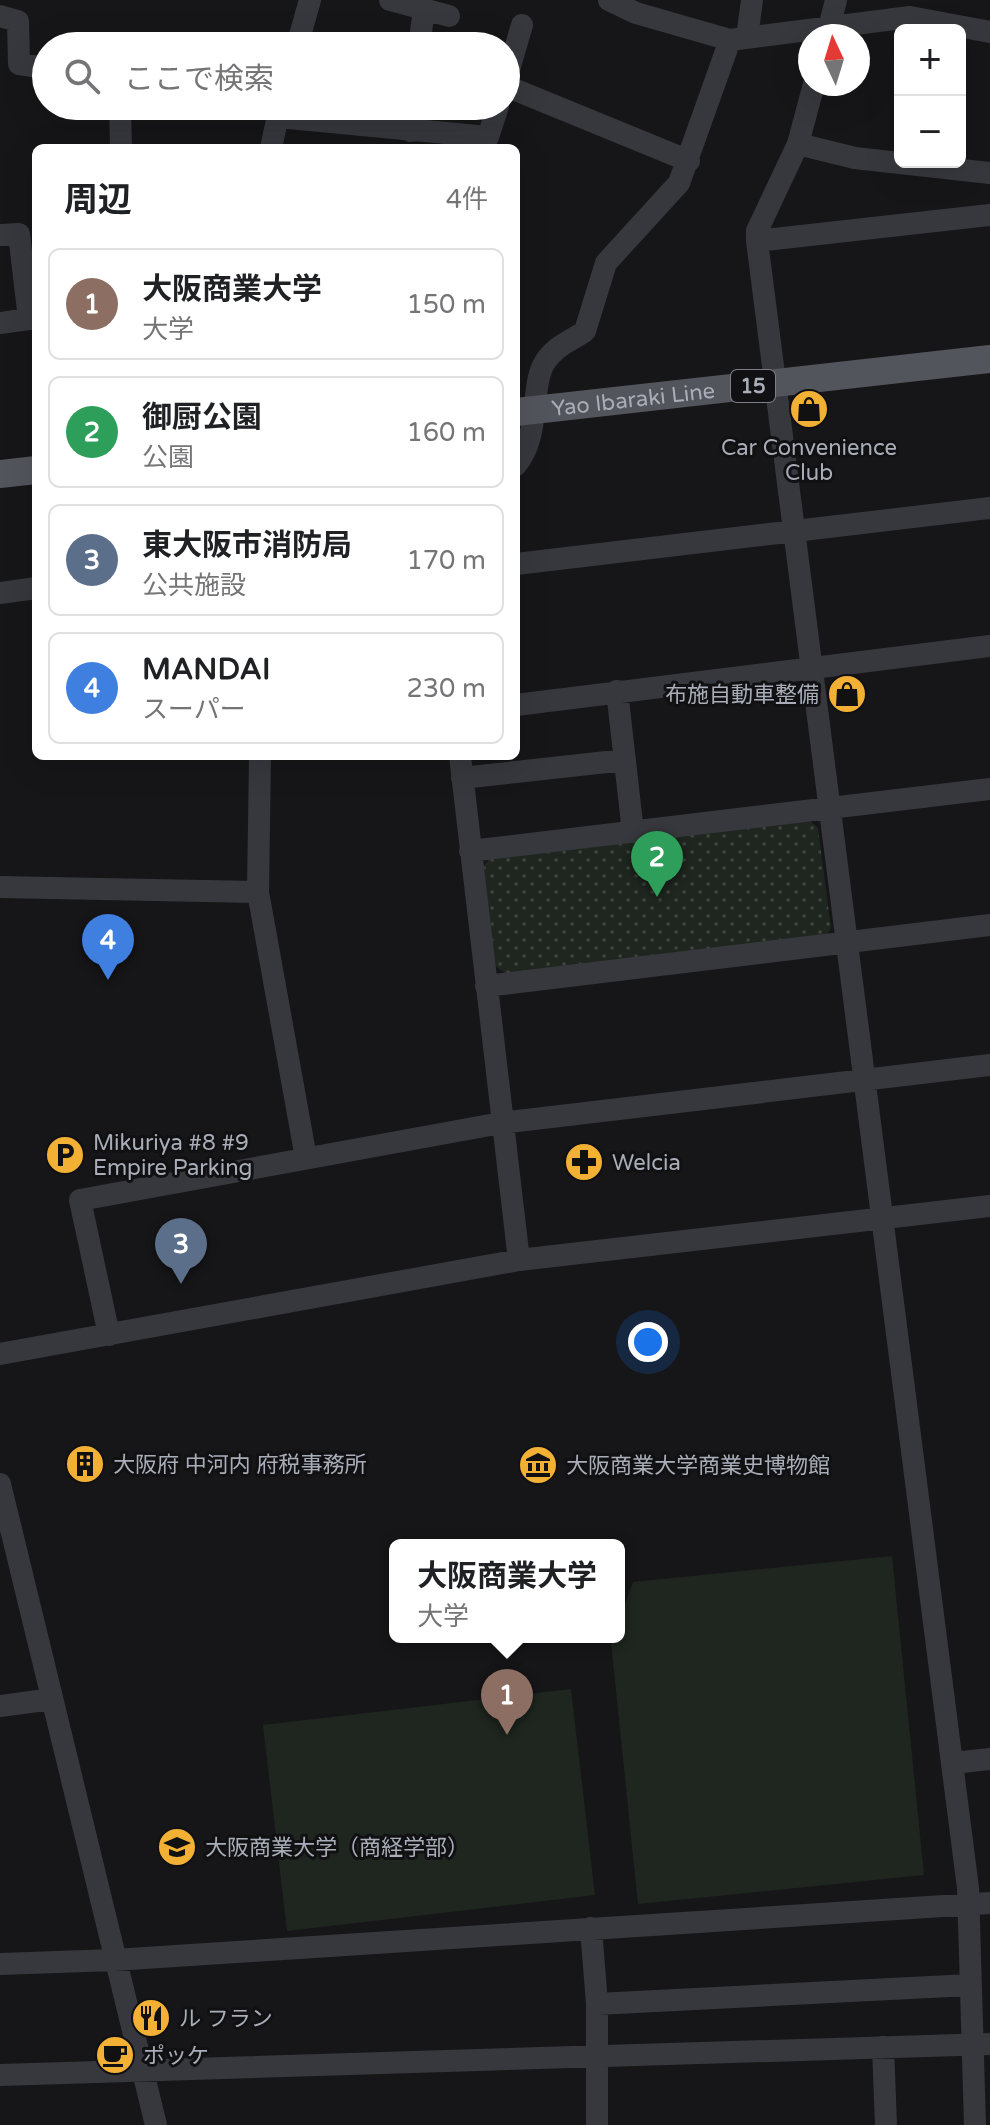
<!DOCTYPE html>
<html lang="ja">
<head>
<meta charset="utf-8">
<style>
	body { margin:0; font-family:"Varela Round","Noto Sans JP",sans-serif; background:#f2f2f2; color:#202124 }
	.controls { position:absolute; right:24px; top:24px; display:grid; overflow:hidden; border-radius:12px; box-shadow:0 8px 32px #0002 }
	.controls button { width:72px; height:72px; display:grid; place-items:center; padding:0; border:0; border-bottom:2px solid #e0e0e0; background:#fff; color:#202124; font:40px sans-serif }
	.compass { position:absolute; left:798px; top:24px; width:72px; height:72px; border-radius:50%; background:#fff; box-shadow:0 8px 32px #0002; rotate:356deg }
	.you { position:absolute; left:648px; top:1342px; width:28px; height:28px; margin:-20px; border:6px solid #fff; border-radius:50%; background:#1a73e8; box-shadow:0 0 0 12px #1a73e833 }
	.badge { display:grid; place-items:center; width:52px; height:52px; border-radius:50%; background:#7e622b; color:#fff; font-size:26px; font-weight:700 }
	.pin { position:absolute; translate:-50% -66px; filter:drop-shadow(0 2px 4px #0008) }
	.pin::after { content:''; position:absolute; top:42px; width:28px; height:24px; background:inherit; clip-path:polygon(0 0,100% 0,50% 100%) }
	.popup { position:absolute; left:389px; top:1539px; width:236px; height:104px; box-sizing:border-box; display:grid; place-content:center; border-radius:12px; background:#fff; filter:drop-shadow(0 2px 6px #0005); font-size:26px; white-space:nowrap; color:#757577 }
	.popup b { font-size:30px; color:#202124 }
	.popup::after { content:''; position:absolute; left:50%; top:100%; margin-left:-16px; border:16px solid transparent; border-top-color:#fff }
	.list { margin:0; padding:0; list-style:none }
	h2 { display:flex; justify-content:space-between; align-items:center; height:104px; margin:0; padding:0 32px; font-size:34px }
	h2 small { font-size:26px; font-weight:400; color:#757577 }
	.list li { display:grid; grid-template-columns:52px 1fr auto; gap:24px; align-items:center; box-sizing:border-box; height:112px; margin:0 16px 16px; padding:0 16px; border:2px solid #e0e0e0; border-radius:12px }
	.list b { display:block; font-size:30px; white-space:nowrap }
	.list p { margin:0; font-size:26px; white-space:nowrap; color:#757577 }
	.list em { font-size:26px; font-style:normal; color:#757577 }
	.icon { flex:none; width:44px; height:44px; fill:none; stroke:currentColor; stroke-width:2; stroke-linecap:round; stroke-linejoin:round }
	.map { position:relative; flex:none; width:990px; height:2125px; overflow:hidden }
	.search { position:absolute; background:#fff; box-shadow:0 8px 32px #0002; left:32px; top:32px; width:488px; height:88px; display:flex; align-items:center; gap:20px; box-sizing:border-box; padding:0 28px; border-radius:44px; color:#757577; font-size:30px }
	.panel { position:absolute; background:#fff; box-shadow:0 8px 32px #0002; left:32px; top:144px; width:488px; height:616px; border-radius:12px }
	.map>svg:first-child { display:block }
	.grass { fill:url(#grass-dots) }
	.garden { fill:#1e261f }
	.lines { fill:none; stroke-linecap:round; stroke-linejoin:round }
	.minor { stroke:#37383d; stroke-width:22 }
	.major { stroke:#53555c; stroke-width:28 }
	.labels { text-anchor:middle; stroke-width:6; stroke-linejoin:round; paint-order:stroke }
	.shield { fill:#111113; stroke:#7b7e86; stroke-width:2 }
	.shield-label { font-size:20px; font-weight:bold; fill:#a8adb8 }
	.street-label { font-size:22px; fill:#a8adb8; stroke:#111113 }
	.poi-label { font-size:22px; fill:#a8adb8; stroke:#111113; text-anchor:start }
</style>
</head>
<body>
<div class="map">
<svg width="990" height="2125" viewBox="0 0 990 2125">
	<defs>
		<pattern id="grass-dots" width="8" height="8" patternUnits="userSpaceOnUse" patternTransform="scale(2)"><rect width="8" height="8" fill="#1e261f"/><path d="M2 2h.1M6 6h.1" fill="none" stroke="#3c433d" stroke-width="1.8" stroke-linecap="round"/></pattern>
	</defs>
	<rect width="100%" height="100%" fill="#161618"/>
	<path class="grass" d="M 809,820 L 818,828 L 831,928 L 826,936 L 506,974 L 495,966 L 484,866 L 490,858 Z"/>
	<path class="garden" d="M 892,1556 L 924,1875 L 638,1904 L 611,1642 L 613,1637 L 619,1637 L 619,1620 L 633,1582 Z
		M 571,1689 L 595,1895 L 287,1931 L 263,1725 Z"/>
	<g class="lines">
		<path class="minor" d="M 390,0 L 449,16
			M 609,0 L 636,13 L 730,40 L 910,17 L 990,32
			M 0,16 L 18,21 L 19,64 L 46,68
			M 827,36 L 836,0
			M 747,37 L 752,0
			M 297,46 L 310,0
			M 419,46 L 424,10
			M 506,80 L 522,25
			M 814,84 L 798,144 L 757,231 L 757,241 L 968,1888 L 975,2125
			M 506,86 L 689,161
			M 120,106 L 121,148
			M 278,117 L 488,137 L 498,106
			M 410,131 L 413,106
			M 798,144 L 855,158 L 990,173
			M 271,148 L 280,106
			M 0,235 L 19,234 L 29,319 L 0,323
			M 757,241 L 990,215
			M 516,465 C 541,436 530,385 545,362 C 555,346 571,341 585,331 L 606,263 L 679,183 L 730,40
			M 516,564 L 990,508
			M 0,593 L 36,588
			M 617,691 L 633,832
			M 516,705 L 990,646
			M 260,756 L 258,892 L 306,1158
			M 460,756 L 519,1260
			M 462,778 L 625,760
			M 470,851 L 990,789
			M 0,887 L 258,892
			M 486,986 L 990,925
			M 109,1335 L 80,1200 L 501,1123 L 990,1065
			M 0,1354 L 519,1260 L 990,1206
			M 0,1484 L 156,2125
			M 0,1706 L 52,1699
			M 953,1763 L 990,1759
			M 591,1928 L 597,2004 L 597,2125
			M 0,1964 L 114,1960 L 990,1903
			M 597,2004 L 970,1985
			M 883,2047 L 886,2125
			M 0,2075 L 990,2044"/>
		<g class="major">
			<path id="s1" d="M 516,412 L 990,359"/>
			<path d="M 0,474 L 36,470"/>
		</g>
	</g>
	<defs>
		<g id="shop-disc" transform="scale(2)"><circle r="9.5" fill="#f2b134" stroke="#111113"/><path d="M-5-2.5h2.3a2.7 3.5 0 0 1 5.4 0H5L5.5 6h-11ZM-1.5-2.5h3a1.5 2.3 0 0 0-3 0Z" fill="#111"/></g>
		<g id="parking-disc" transform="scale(2)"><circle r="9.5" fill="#f2b134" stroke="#111113"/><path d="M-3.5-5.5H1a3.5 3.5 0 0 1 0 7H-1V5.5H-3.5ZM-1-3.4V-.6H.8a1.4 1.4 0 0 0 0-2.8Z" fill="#111"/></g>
		<g id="pharmacy-disc" transform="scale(2)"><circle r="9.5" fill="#f2b134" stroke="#111113"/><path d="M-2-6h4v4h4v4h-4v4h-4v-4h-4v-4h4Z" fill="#111"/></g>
		<g id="building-disc" transform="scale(2)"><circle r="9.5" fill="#f2b134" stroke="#111113"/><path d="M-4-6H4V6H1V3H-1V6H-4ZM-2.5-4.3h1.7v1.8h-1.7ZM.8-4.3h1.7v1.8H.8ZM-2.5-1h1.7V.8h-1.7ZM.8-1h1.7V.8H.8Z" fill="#111"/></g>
		<g id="museum-disc" transform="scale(2)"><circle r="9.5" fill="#f2b134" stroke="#111113"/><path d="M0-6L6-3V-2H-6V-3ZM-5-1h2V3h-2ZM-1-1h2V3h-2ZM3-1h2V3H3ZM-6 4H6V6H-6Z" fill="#111"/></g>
		<g id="university-disc" transform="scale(2)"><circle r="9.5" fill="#f2b134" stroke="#111113"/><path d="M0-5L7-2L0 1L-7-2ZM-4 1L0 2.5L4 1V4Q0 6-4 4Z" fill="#111"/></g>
		<g id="restaurant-disc" transform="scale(2)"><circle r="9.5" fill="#f2b134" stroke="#111113"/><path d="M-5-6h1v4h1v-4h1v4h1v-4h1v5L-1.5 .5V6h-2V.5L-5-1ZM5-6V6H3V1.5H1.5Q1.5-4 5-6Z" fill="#111"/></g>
		<g id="cafe-disc" transform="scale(2)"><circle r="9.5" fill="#f2b134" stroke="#111113"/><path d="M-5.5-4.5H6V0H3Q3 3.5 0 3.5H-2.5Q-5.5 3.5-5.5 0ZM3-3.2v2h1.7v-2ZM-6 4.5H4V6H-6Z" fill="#111"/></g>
	</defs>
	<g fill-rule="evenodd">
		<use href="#shop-disc" x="809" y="409"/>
		<use href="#shop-disc" x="847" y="694"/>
		<use href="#parking-disc" x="65" y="1155"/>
		<use href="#pharmacy-disc" x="584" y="1162"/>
		<use href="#building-disc" x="85" y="1464"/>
		<use href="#museum-disc" x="538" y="1465"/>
		<use href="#university-disc" x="177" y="1847"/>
		<use href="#restaurant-disc" x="151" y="2018"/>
		<use href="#cafe-disc" x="115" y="2055"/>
	</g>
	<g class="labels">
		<rect class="shield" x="731" y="370" width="44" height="32" rx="6"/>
		<g class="shield-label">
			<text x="753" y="393">15</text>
		</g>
		<g class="street-label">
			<text dy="8" stroke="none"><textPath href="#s1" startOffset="118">Yao Ibaraki Line</textPath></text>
		</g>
		<g class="poi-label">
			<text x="809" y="455" text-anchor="middle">Car Convenience<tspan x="809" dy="25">Club</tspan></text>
			<text x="819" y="702" text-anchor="end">布施自動車整備</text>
			<text x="93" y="1150">Mikuriya #8 #9<tspan x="93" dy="25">Empire Parking</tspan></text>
			<text x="612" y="1170">Welcia</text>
			<text x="113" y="1472">大阪府 中河内 府税事務所</text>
			<text x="566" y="1473">大阪商業大学商業史博物館</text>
			<text x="205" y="1855">大阪商業大学（商経学部）</text>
			<text x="179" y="2026">ル フラン</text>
			<text x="143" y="2063">ポッケ</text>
		</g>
	</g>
</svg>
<div class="controls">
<button>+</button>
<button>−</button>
</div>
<svg class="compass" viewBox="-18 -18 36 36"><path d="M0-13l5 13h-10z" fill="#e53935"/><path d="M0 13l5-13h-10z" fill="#757577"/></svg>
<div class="you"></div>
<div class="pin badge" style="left:507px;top:1735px;background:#8d6e63">1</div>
<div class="popup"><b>大阪商業大学</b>大学</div>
<div class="pin badge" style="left:657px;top:897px;background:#2e9e5b">2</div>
<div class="pin badge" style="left:181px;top:1284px;background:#5c6f8a">3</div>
<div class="pin badge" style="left:108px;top:980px;background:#3f7fe0">4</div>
<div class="search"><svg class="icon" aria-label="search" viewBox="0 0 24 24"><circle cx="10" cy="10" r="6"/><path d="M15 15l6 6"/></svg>ここで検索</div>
<section class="panel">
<h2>周辺<small>4件</small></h2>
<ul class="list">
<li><span class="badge" style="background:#8d6e63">1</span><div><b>大阪商業大学</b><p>大学</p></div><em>150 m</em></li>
<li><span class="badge" style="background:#2e9e5b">2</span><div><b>御厨公園</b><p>公園</p></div><em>160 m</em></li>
<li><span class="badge" style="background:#5c6f8a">3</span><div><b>東大阪市消防局</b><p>公共施設</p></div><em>170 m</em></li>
<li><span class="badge" style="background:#3f7fe0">4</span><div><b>MANDAI</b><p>スーパー</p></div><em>230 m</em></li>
</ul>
</section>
</div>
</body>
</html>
